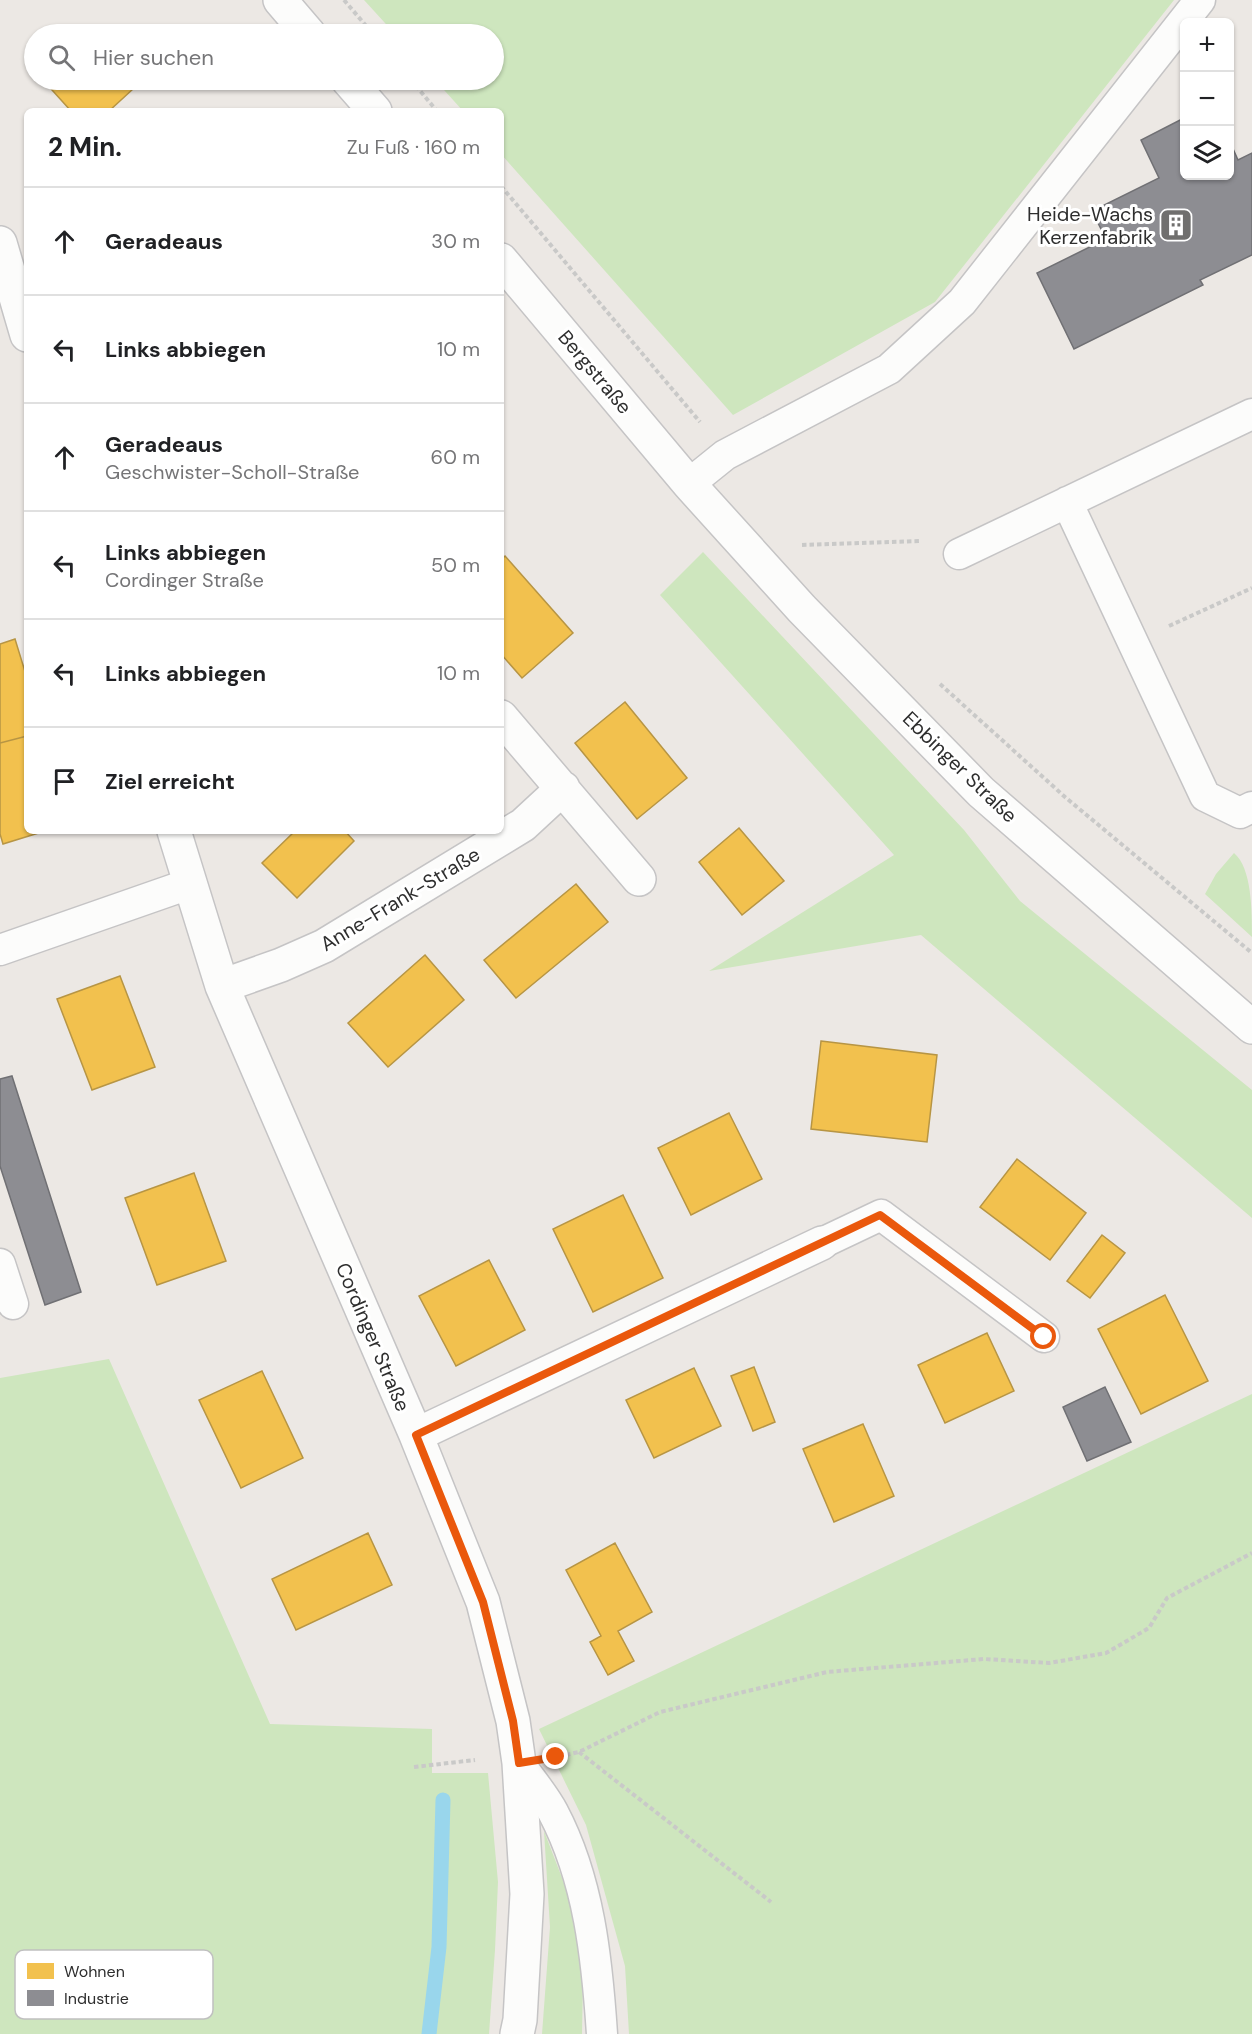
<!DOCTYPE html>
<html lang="de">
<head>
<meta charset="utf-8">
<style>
	body { margin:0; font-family:"DM Sans",sans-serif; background:#f6f6f6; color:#202124 }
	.controls { position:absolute; right:18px; top:18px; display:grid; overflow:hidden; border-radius:9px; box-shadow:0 2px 4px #0004 }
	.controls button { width:54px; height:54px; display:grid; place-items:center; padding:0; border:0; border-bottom:2px solid #e0e0e0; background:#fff; color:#202124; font:30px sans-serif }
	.stop { position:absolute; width:18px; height:18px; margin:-14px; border:4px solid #ea580c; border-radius:50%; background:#fff }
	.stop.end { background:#ea580c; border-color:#fff; box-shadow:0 2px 6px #0008 }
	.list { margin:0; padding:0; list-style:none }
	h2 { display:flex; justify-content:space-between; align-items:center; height:78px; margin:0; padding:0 24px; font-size:26px }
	h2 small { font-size:20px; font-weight:400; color:#757577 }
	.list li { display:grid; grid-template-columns:39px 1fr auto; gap:18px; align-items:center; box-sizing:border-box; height:108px; padding:0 24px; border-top:2px solid #e0e0e0 }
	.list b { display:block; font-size:22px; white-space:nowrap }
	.list p { margin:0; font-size:20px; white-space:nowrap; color:#757577 }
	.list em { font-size:20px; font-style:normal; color:#757577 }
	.icon { flex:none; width:33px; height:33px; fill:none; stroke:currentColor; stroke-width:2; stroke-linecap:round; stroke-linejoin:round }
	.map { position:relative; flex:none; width:1252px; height:2034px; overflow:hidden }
	.search { position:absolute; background:#fff; box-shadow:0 2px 4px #0004; left:24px; top:24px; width:480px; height:66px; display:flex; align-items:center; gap:15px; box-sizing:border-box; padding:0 21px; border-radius:33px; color:#757577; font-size:22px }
	.panel { position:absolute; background:#fff; box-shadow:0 2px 4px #0004; left:24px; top:108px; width:480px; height:726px; border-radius:9px }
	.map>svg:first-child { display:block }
	.green { fill:#cee6be }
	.homes { fill:#f2c14e; stroke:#b79544; stroke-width:1.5 }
	.industry { fill:#8d8d92; stroke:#707074; stroke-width:1.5 }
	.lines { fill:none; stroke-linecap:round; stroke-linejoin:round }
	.stream { stroke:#99d6ec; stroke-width:15 }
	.service-casing { stroke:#c5c4c5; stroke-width:33 }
	.minor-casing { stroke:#c5c4c5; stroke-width:36 }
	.secondary-casing { stroke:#c5c4c5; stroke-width:36 }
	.path { stroke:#c9c9c8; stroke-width:4; stroke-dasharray:4.5 3; stroke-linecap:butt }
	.service { stroke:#fcfcfb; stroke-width:30 }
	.minor { stroke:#fcfcfb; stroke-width:33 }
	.secondary { stroke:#fcfcfb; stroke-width:33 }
	.route { stroke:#ea580c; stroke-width:8 }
	.labels { text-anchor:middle; stroke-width:6; stroke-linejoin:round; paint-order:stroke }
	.poi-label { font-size:20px; fill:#2e2e2e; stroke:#fff; text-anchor:end }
	.street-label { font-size:20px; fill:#2e2e2e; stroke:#fff }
	.key { fill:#fff; stroke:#c0c0c0; stroke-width:1.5 }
	.key-label { font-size:16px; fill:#2e2e2e }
</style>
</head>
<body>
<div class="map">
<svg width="1252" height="2034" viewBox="0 0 1252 2034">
	<rect width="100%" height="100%" fill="#ece8e4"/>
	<path class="green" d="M 364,0 L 1174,0 L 935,302 L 733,415 L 501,154 L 501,111 L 463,111 L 435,80 L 494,80 L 494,34 L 395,34 Z
		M 703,552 L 964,830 L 1020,901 L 1252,1090 L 1252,1218 L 921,935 L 709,971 L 894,855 L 660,595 Z
		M 1234,853 C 1252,868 1252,911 1252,937 L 1205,894 L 1216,874 Z
		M 109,1359 L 270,1724 L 432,1729 L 432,1773 L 488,1773 L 498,1882 L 495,1950 L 489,2034 L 0,2034 L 0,1378 Z
		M 1252,1394 L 1252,2034 L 629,2034 L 625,1966 L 586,1825 L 539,1729 Z
		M 544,1831 L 569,1896 L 583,1980 L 582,2034 L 542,2034 L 550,1927 Z"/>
	<path class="homes" d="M 43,80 L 125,80 L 133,89 L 109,111 L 71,111 Z
		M 505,556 L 573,633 L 522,678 L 501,654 L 501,560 Z
		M 15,639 L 27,678 L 27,736 L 0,743 L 0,644 Z
		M 625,702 L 687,778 L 637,819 L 575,743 Z
		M 27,736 L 27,831 L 45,831 L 3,844 L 0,834 L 0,743 Z
		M 739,828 L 784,881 L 742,915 L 699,862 Z
		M 295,831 L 345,831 L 354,841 L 297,898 L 262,863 Z
		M 576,884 L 608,922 L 516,998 L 484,960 Z
		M 425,955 L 464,1000 L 388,1067 L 348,1023 Z
		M 120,976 L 155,1067 L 92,1090 L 57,999 Z
		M 821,1041 L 937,1055 L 927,1142 L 811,1129 Z
		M 729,1113 L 762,1179 L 691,1215 L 658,1148 Z
		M 1017,1159 L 1086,1213 L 1050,1260 L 980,1207 Z
		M 194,1173 L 226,1261 L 157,1285 L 125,1198 Z
		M 623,1195 L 663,1278 L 593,1312 L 553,1229 Z
		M 1102,1235 L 1125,1253 L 1090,1298 L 1067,1281 Z
		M 489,1260 L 525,1330 L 456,1366 L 419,1296 Z
		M 1165,1295 L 1208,1381 L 1141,1414 L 1098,1329 Z
		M 987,1333 L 1014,1391 L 945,1423 L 918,1365 Z
		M 754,1367 L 775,1422 L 753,1431 L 731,1376 Z
		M 694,1368 L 721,1426 L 654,1458 L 626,1400 Z
		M 262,1371 L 303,1458 L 241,1488 L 199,1400 Z
		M 863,1424 L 894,1496 L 834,1522 L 803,1449 Z
		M 368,1533 L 392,1585 L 296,1630 L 272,1579 Z
		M 615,1543 L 652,1612 L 618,1631 L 634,1661 L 608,1675 L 590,1642 L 601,1636 L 566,1570 Z"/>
	<path class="industry" d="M 1184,118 L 1184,176 L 1230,176 L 1230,142 L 1238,160 L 1252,153 L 1252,255 L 1200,280 L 1203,285 L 1074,349 L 1037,273 L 1106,239 L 1092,211 L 1159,178 L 1141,140 Z
		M 12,1076 L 81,1292 L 45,1305 L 0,1166 L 0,1079 Z
		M 1105,1387 L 1131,1442 L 1087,1461 L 1063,1407 Z"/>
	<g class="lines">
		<path class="stream" d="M 429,2034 L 439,1947 L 443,1800"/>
		<g class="service-casing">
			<path id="service" d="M 689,484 L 725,455 L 889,369 L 962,302 L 1200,0
				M 1067,502 L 1205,796 L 1240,813 L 1252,807
				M 959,554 L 1252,414
				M 0,950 L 189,884
				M 822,1243 L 881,1215 L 1044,1337
				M 0,1264 L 13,1304
				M 519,1763 C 530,1779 544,1795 553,1812 C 589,1880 597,1959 602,2034"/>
		</g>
		<g class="minor-casing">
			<path id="minor" d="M 0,243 L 27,335
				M 501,717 L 639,879
				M 174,831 L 222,986 L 416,1435 L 483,1602 L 513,1721 L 519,1763 L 527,1894 L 520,2020 L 517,2034
				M 222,986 L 281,965 L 324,946 L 523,825 L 563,788
				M 416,1435 L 822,1243"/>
		</g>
		<g class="secondary-casing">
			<path id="secondary" d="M 280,0 L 309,34
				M 348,80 L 375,111
				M 501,260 L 689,484 L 802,609 L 981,792 L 1252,1027"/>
		</g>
		<path class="path" d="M 344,0 L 373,34
			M 411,80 L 437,111
			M 501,186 L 700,422
			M 802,545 L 921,541
			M 1169,626 L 1252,588
			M 940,684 L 1065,797 L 1252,953
			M 579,1752 L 771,1902
			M 566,1755 L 579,1752 L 660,1712 L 827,1672 L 984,1659 L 1049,1663 L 1106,1653 L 1149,1628 L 1167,1598 L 1252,1553
			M 414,1767 L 475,1760"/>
		<use href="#service" class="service"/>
		<use href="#minor" class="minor"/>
		<use href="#secondary" class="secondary"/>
	</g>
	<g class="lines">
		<path class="route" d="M 556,1757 L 519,1763 L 513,1721 L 483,1602 L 416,1435 L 880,1215 L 1044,1337"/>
	</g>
	<defs>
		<g id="building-square" transform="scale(1.725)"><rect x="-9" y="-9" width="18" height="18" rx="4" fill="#706f6e" stroke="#fff"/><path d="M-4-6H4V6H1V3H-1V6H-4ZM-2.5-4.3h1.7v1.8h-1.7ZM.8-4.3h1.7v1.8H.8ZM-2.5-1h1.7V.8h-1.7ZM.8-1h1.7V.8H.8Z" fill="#fff"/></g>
	</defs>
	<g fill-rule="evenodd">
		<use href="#building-square" x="1176" y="225"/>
	</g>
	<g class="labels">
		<g class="poi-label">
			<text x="1153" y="221">Heide-Wachs<tspan x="1153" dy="23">Kerzenfabrik</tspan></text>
		</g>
		<g class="street-label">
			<text transform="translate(595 372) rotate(50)" y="7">Bergstraße</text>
			<text transform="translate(960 767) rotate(44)" y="7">Ebbinger Straße</text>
			<text transform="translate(400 899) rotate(-31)" y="7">Anne-Frank-Straße</text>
			<text transform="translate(373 1337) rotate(67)" y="7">Cordinger Straße</text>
		</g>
	</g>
	<rect x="15" y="1950" width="198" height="69" rx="9" class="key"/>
	<rect x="27" y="1963" width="27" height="16" fill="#f2c14e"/>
	<rect x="27" y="1990" width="27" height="16" fill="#8d8d92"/>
	<g class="key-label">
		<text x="64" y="1977">Wohnen</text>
		<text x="64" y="2004">Industrie</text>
	</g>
</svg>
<div class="controls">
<button>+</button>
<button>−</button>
<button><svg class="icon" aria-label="layers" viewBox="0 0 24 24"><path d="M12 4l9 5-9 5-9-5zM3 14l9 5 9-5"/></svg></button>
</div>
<div class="stop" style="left:1044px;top:1337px"></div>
<div class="stop end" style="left:556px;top:1757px"></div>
<div class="search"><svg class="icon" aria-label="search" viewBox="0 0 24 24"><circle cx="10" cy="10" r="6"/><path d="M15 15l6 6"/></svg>Hier suchen</div>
<section class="panel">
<h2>2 Min.<small>Zu Fuß · 160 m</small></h2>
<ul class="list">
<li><svg class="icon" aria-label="ahead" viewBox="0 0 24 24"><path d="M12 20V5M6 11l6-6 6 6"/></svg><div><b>Geradeaus</b></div><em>30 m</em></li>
<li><svg class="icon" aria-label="left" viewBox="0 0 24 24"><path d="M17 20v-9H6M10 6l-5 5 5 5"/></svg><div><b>Links abbiegen</b></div><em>10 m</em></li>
<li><svg class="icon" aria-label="ahead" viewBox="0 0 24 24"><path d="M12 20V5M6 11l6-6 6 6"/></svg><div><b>Geradeaus</b><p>Geschwister-Scholl-Straße</p></div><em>60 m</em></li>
<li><svg class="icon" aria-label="left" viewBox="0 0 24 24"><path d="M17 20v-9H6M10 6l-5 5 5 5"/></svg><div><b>Links abbiegen</b><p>Cordinger Straße</p></div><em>50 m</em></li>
<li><svg class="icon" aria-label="left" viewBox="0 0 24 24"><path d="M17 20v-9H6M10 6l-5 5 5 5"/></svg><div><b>Links abbiegen</b></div><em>10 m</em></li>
<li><svg class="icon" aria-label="arrive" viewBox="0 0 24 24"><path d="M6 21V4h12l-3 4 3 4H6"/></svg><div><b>Ziel erreicht</b></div></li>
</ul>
</section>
</div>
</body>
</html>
